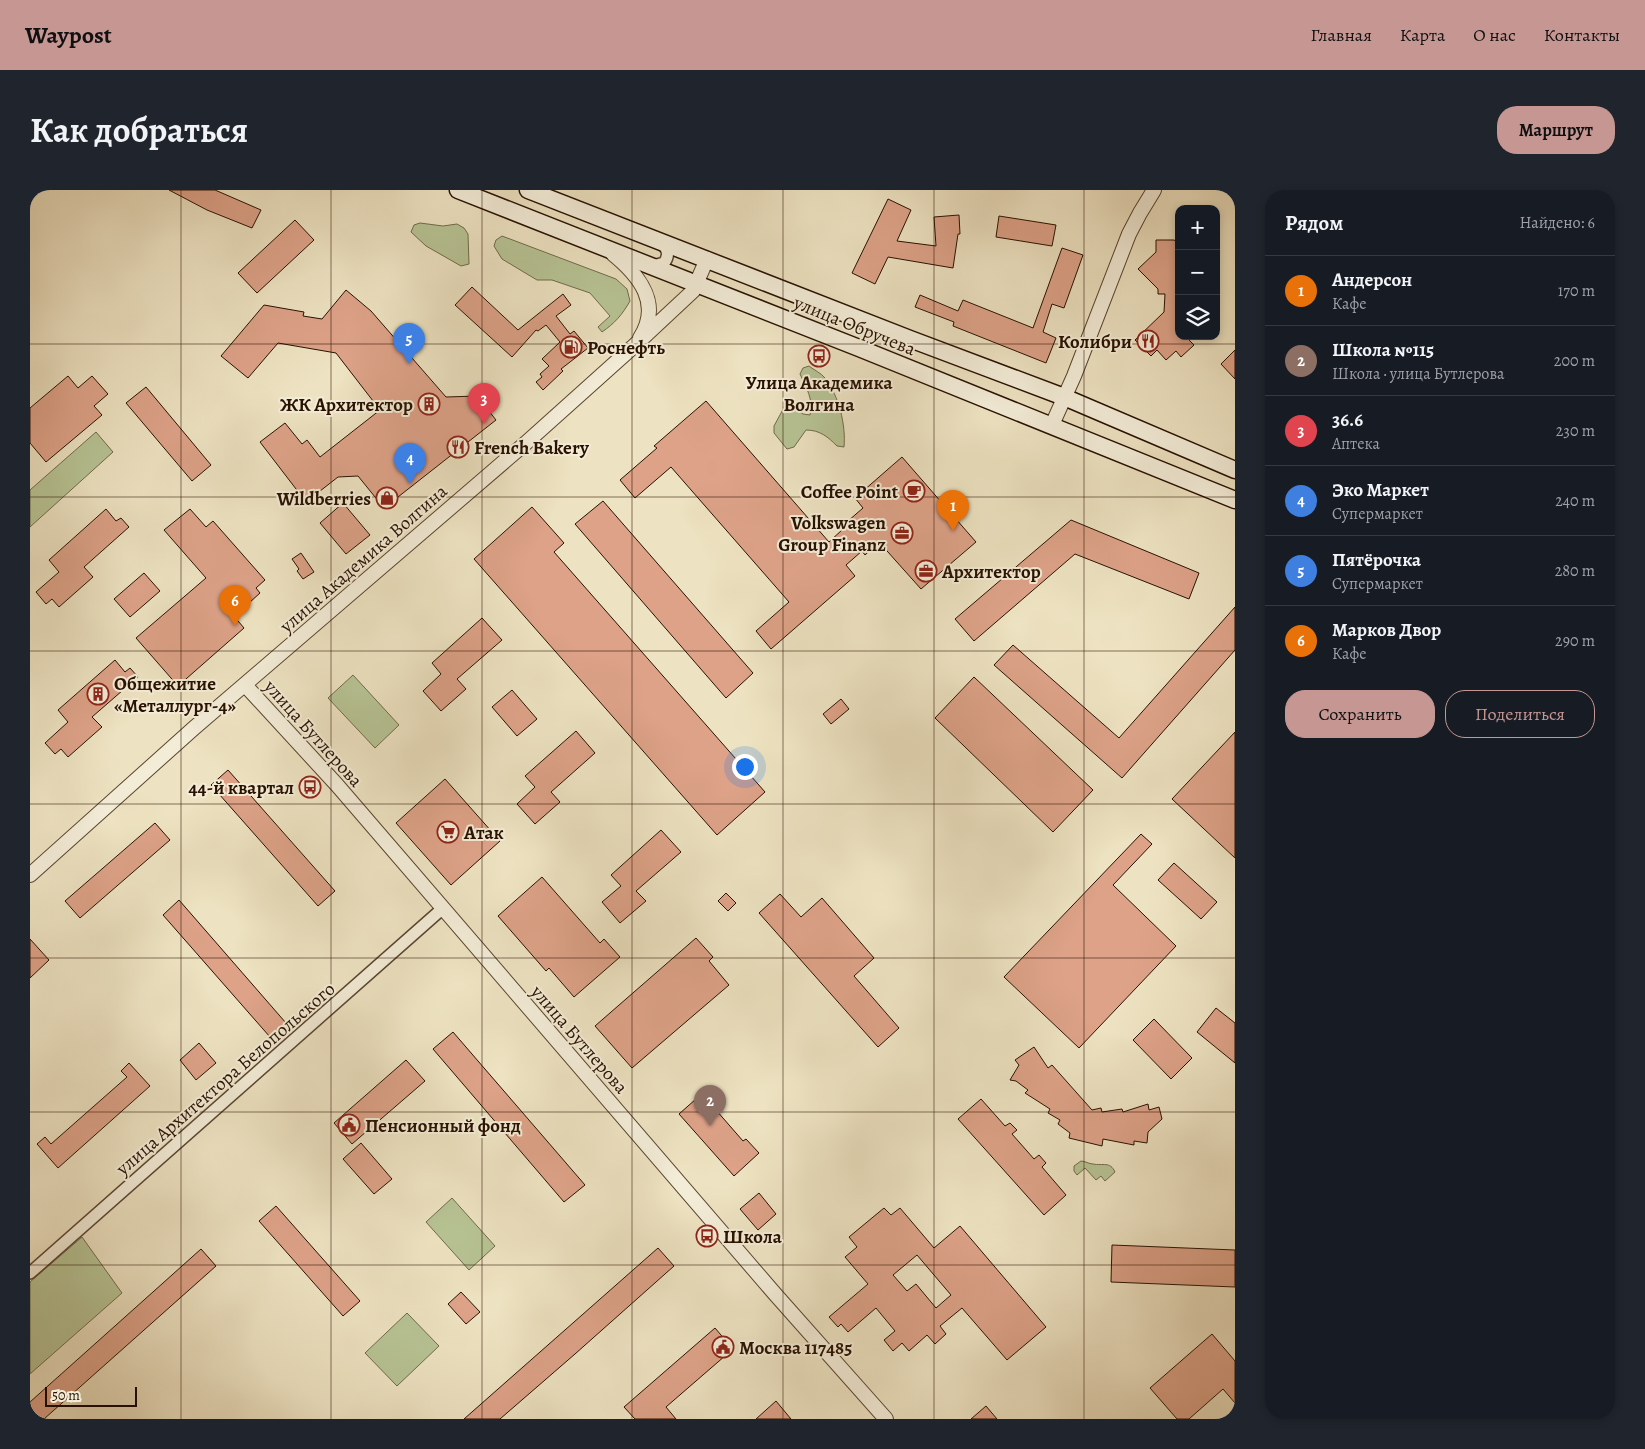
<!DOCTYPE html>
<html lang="ru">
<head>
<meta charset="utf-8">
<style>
	body { margin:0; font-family:Alegreya,serif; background:#20242c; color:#f1f3f6 }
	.controls { position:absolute; right:15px; top:15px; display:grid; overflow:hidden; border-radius:10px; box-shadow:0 2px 8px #0003 }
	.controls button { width:45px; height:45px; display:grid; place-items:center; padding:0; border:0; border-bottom:1px solid #363941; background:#171b24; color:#f1f3f6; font:25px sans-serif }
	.scale { position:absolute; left:15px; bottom:12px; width:92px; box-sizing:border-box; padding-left:5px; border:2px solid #281100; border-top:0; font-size:14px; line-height:18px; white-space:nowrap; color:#281100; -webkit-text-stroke:4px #f3ecd7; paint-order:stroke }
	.you { position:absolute; left:714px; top:576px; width:18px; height:18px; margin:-12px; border:4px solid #fff; border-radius:50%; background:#1a73e8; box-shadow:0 0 0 8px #1a73e833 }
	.badge { display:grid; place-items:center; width:32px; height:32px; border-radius:50%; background:#c59692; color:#fff; font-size:16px; font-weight:700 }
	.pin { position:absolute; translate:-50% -41px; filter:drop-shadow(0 1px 2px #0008) }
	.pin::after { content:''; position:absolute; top:26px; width:18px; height:15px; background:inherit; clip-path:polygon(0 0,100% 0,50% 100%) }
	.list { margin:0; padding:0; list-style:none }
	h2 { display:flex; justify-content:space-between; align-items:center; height:65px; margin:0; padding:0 20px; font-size:21px }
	h2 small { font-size:16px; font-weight:400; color:#9ea1a6 }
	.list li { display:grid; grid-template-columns:32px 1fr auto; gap:15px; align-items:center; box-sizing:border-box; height:70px; padding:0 20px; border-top:1px solid #363941 }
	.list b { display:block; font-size:19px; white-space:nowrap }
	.list p { margin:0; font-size:16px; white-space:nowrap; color:#9ea1a6 }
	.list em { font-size:16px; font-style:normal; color:#9ea1a6 }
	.actions { display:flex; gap:10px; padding:15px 20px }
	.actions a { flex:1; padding:11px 0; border:1px solid #c59692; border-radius:20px; text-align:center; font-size:18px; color:#c59692 }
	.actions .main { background:#c59692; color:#111 }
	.icon { flex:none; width:28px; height:28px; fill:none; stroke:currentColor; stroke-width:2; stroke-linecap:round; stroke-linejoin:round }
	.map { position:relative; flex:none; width:1205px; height:1229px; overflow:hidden; border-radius:20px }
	header { display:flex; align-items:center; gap:30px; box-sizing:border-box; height:70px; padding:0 25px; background:#c59692; color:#111 }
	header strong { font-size:24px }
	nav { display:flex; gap:28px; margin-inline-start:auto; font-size:18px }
	.intro { display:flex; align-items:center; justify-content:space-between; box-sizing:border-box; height:120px; padding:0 30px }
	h1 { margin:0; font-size:35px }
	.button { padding:12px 22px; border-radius:20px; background:#c59692; color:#111; font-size:18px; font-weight:700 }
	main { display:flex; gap:30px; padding:0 30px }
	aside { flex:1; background:#171b24; border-radius:20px; box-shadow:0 2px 8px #0003 }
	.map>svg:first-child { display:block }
	.green { fill:#b7c394; stroke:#706a4a }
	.building { fill:#dda288; stroke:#281100; fill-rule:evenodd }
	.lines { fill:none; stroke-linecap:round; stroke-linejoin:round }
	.minor-casing { stroke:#594530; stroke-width:14 }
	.tertiary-casing { stroke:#594530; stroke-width:16 }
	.secondary-casing { stroke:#281100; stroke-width:19 }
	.minor { stroke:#f3ecd7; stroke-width:11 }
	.tertiary { stroke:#f3ecd7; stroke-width:14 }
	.secondary { stroke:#f3ecd7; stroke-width:16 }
	.grid { fill:none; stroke:#281100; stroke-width:1; stroke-opacity:0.55 }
	.labels { text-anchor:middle; stroke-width:4; stroke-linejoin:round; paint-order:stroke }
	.street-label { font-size:19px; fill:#281100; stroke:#f3ecd7 }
	.poi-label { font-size:19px; font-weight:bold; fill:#281100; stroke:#f3ecd7; text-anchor:start }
</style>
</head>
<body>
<header>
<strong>Waypost</strong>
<nav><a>Главная</a><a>Карта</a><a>О нас</a><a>Контакты</a></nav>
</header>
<div class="intro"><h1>Как добраться</h1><a class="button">Маршрут</a></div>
<main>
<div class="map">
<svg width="1205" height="1229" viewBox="0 0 1205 1229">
	<rect width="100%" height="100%" fill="#ede2c1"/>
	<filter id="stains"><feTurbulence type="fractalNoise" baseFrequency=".004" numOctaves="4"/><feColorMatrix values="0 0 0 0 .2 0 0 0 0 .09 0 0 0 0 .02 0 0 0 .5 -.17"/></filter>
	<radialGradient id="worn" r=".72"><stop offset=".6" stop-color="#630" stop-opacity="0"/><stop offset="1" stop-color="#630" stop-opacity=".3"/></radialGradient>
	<path class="green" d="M 390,33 L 413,36 L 427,34 L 434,38 L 438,44 L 439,74 L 431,76 L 396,56 L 381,42 L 384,35 Z
		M 472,46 L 586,89 L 597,99 L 600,111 C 592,125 585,133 572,142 L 568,137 L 580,126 L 560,103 L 522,90 L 507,90 L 472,69 L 464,56 L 466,50 Z
		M 779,176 C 784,180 791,183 795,188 C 809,206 816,235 814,257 L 807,256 C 798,247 790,240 776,240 L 764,257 L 757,259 L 744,243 L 744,236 L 757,212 L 773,224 L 780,225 C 784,210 776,197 770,184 L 773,178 Z
		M 66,242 L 83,262 L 0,337 L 0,300 Z
		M 323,485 L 369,535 L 345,558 L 298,508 Z
		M 1051,971 C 1055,971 1059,974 1063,974 C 1073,976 1080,971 1085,982 L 1075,991 L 1071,986 L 1066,990 L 1055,978 L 1047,985 L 1044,981 L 1044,976 Z
		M 422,1008 L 465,1056 L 439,1080 L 396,1032 Z
		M 52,1047 L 92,1103 L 0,1184 L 0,1092 Z
		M 377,1123 L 409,1156 L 367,1196 L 335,1163 Z"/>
	<path class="building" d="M 139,0 L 185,0 L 231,20 L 222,38 L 177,20 Z
		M 858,9 L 881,20 L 867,51 L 906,56 L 904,27 L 929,25 L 930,44 L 928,44 L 923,78 L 858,67 L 845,94 L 822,83 Z
		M 969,26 L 1026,35 L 1022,56 L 966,47 Z
		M 265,30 L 284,50 L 227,103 L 208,83 Z
		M 1126,50 L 1144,50 L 1149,53 L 1149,146 L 1160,146 L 1159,150 L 1164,155 L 1151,167 L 1146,161 L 1136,170 L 1127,160 L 1121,166 L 1105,150 L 1134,122 L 1135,104 L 1128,104 L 1128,99 L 1108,79 L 1126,62 Z
		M 1032,58 L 1053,65 L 1034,118 L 1022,114 L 1013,142 L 1026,148 L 1016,173 L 923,136 L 924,132 L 885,117 L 890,105 L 928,121 L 933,110 L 1003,138 Z
		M 442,97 L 488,140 L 533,104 L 541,115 L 526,126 L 540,144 L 544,141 L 558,158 L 531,179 L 533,181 L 513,200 L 506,192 L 512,187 L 510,184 L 519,176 L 512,169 L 530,152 L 516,135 L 508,141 L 506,140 L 482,167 L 425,115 Z
		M 316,100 L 341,121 L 416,207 L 447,206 L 466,230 L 354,318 L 328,286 L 308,287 L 276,312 L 230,252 L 255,233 L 272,254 L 277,250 L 290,267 L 350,220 L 306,163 L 248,153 L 218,188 L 191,166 L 234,115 L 274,122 L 273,126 L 292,129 Z
		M 1205,160 L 1205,189 L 1191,174 Z
		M 38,186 L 48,198 L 62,186 L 78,204 L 64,216 L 72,225 L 16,272 L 0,253 L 0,218 Z
		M 116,197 L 181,275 L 162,291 L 96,213 Z
		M 676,211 L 799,352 L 813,339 L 811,337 L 833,318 L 825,308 L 872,267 L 946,352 L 891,399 L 849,352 L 835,365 L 832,361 L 816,375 L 825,386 L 741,459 L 726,441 L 759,412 L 641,277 L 605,308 L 590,290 L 627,258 L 624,256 Z
		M 573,311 L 723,483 L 696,508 L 545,334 Z
		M 313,313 L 340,345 L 316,364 L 290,333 Z
		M 502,317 L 534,353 L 524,362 L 735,602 L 687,645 L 444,369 Z
		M 76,319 L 86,331 L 91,328 L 99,337 L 54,377 L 63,387 L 29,417 L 22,409 L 16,414 L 6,402 L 29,382 L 19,370 Z
		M 160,319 L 176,337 L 183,331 L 235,390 L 226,398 L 230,403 L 219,413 L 212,405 L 197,418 L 214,438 L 148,496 L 106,448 L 176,388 L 134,340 Z
		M 1041,330 L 1169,383 L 1159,409 L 1045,364 L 944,451 L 925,429 Z
		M 271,363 L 284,382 L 273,389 L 267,381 L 269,379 L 262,369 Z
		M 114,383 L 130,401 L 100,427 L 84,409 Z
		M 1205,417 L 1205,460 L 1092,588 L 964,475 L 983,455 L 1089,548 Z
		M 452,428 L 472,450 L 427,489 L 436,499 L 411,521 L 393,501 L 411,484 L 402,473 Z
		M 85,470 L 95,482 L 100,478 L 108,487 L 62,527 L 72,537 L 38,567 L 31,559 L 25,564 L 15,553 L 38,532 L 28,520 Z
		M 944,487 L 1063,600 L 1023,642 L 905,528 Z
		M 482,500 L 507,529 L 487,546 L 462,517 Z
		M 811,509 L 819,519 L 801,534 L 793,524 Z
		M 546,541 L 565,563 L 521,602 L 530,612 L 505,634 L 487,614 L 505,597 L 495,586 Z
		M 1205,542 L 1205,668 L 1142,609 Z
		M 198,580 L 305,701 L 288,716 L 181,595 Z
		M 415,589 L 470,651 L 421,695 L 366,633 Z
		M 125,633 L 140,650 L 50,728 L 35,711 Z
		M 631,640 L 651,662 L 606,701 L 616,711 L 590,733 L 572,712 L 591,696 L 581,685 Z
		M 1111,644 L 1122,654 L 1083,695 L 1146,756 L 1049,858 L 974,787 Z
		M 1144,673 L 1187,712 L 1171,729 L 1128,690 Z
		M 512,687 L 570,753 L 574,749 L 590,767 L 544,807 L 519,778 L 516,781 L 468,726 Z
		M 696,703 L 706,713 L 698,721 L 688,711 Z
		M 750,704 L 771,727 L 792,708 L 844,768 L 824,786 L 869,838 L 848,857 L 729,723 Z
		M 149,710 L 256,833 L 240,847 L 133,725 Z
		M 666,748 L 683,767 L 679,771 L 699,795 L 602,878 L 565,836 Z
		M 0,749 L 19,770 L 0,788 Z
		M 1186,818 L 1205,833 L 1205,873 L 1167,842 Z
		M 1124,829 L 1162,868 L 1141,889 L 1103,850 Z
		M 423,842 L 555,995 L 534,1012 L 403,859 Z
		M 169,853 L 186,873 L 166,890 L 150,870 Z
		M 1004,857 L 1018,878 L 1022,875 L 1062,920 L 1071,918 L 1072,922 L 1092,919 L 1093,922 L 1118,914 L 1119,920 L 1129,917 L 1132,929 L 1118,942 L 1117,953 L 1104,951 L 1104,955 L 1073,949 L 1072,956 L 1039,948 L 1040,943 L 1028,934 L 1030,930 L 1018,923 L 1020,919 L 995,903 L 998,900 L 986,891 L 980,890 L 989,875 L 985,870 Z
		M 376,870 L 395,891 L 322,954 L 304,933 Z
		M 99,873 L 120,896 L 28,978 L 7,954 L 15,947 L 21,954 L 97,887 L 91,881 Z
		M 675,901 L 689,917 L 686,920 L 713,951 L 716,949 L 729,963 L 704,986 L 649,924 Z
		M 951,909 L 975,936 L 980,933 L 987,940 L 982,944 L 1004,969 L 1009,965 L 1016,973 L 1012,977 L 1036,1005 L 1014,1025 L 928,929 Z
		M 331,953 L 362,989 L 344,1004 L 313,969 Z
		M 729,1003 L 746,1024 L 728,1040 L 710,1019 Z
		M 246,1016 L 330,1111 L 313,1126 L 229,1031 Z
		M 854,1018 L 861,1025 L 870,1018 L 904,1058 L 930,1036 L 1016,1137 L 977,1170 L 932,1118 L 910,1136 L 916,1144 L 905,1154 L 897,1145 L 879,1161 L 872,1153 L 863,1161 L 854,1150 L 865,1141 L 846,1118 L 818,1142 L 811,1134 L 808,1137 L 799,1127 L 838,1094 L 815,1067 L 827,1057 L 819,1047 ZM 887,1065 L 921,1105 L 906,1118 L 886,1094 L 877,1101 L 863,1085 Z
		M 1082,1055 L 1205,1060 L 1205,1097 L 1081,1092 Z
		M 628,1058 L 644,1076 L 545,1164 L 470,1229 L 434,1229 Z
		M 171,1059 L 186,1076 L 14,1229 L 0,1229 L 0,1212 Z
		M 431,1102 L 450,1122 L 436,1134 L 418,1114 Z
		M 685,1138 L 703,1159 L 636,1217 L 646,1229 L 605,1229 L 594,1217 Z
		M 1182,1144 L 1205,1171 L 1205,1213 L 1193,1199 L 1159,1229 L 1147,1229 L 1120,1198 Z
		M 746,1211 L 761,1229 L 726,1229 Z
		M 956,1216 L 967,1229 L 941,1229 Z"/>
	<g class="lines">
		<g class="minor-casing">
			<path id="minor" d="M 623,76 L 634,73 C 640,65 638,58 630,52
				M 0,1083 L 412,719"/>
		</g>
		<g class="tertiary-casing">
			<path id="tertiary" d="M 583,64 C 610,86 632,114 610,148
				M 1022,235 L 1044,186 L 1099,44 L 1110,23 L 1124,0
				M 215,495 L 307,595 L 745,1104 L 856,1229
				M 0,685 L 164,538 L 497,252 L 604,156 L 663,101 L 677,69"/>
		</g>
		<g class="secondary-casing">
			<path id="secondary" d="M 428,0 L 829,158 L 1205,310
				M 498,0 L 880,149 L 1034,207 L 1205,280"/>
		</g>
		<use href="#minor" class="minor"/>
		<use href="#tertiary" class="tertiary"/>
		<use href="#secondary" class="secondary"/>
	</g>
	<path class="grid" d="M 151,0 L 151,1229M 301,0 L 301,1229M 452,0 L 452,1229M 602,0 L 602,1229M 753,0 L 753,1229M 904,0 L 904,1229M 1054,0 L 1054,1229M 0,154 L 1205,154M 0,307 L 1205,307M 0,461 L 1205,461M 0,614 L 1205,614M 0,768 L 1205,768M 0,922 L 1205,922M 0,1075 L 1205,1075"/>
	<defs>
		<g id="restaurant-ring" transform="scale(1.125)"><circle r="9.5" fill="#f3ecd7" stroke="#8f2418" stroke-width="1.5"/><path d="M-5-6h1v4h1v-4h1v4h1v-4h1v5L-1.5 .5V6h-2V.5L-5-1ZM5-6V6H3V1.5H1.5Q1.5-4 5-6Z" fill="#8f2418"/></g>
		<g id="fuel-ring" transform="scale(1.125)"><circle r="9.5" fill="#f3ecd7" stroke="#8f2418" stroke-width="1.5"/><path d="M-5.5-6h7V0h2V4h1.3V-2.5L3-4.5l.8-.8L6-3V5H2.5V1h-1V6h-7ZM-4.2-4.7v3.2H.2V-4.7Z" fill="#8f2418"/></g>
		<g id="bus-ring" transform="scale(1.125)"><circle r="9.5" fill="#f3ecd7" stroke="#8f2418" stroke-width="1.5"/><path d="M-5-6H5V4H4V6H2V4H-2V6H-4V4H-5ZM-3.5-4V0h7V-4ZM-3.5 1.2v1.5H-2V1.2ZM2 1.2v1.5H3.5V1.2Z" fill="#8f2418"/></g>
		<g id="building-ring" transform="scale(1.125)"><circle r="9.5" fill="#f3ecd7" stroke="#8f2418" stroke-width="1.5"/><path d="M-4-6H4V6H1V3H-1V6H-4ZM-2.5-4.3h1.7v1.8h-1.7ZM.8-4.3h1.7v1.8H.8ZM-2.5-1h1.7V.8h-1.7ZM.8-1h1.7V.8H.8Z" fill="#8f2418"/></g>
		<g id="cafe-ring" transform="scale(1.125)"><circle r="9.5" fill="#f3ecd7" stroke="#8f2418" stroke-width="1.5"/><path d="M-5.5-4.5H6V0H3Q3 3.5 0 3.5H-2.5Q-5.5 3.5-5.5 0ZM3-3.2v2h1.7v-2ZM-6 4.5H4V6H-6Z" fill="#8f2418"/></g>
		<g id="shop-ring" transform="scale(1.125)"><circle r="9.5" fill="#f3ecd7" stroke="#8f2418" stroke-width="1.5"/><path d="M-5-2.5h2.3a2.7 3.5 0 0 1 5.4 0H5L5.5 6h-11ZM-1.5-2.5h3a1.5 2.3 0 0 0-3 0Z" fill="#8f2418"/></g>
		<g id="office-ring" transform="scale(1.125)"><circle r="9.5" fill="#f3ecd7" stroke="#8f2418" stroke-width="1.5"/><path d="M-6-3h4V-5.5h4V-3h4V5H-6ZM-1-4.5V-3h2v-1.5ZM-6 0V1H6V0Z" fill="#8f2418"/></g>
		<g id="supermarket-ring" transform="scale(1.125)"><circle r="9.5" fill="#f3ecd7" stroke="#8f2418" stroke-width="1.5"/><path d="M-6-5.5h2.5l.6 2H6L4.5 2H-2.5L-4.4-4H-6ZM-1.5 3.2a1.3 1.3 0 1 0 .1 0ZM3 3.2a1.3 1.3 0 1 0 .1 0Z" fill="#8f2418"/></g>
		<g id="civic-ring" transform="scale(1.125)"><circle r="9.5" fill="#f3ecd7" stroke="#8f2418" stroke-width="1.5"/><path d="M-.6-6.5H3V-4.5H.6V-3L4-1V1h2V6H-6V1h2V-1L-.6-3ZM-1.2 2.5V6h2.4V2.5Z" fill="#8f2418"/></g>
	</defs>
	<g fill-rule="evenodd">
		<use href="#restaurant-ring" x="1118" y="151"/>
		<use href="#fuel-ring" x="541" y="157"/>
		<use href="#bus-ring" x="789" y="166"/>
		<use href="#building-ring" x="399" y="214"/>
		<use href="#restaurant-ring" x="428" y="257"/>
		<use href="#cafe-ring" x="884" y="301"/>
		<use href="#shop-ring" x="357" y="308"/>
		<use href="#office-ring" x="872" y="343"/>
		<use href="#office-ring" x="896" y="381"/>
		<use href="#building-ring" x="68" y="504"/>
		<use href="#bus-ring" x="280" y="597"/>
		<use href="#supermarket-ring" x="418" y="642"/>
		<use href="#civic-ring" x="319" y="935"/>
		<use href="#bus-ring" x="677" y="1046"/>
		<use href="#civic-ring" x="693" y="1157"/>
	</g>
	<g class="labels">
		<g class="street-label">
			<text transform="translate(825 135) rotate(22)" y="7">улица Обручева</text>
			<text transform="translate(333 368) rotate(-41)" y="7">улица Академика Волгина</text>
			<text transform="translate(284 543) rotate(48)" y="7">улица Бутлерова</text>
			<text transform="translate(550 849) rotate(49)" y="7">улица Бутлерова</text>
			<text transform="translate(195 888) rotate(-41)" y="7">улица Архитектора Белопольского</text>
		</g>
		<g class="poi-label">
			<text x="1102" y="158" text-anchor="end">Колибри</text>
			<text x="557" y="164">Роснефть</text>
			<text x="789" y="199" text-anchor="middle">Улица Академика<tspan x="789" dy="22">Волгина</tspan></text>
			<text x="383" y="221" text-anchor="end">ЖК Архитектор</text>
			<text x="444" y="264">French Bakery</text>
			<text x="868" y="308" text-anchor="end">Coffee Point</text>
			<text x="341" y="315" text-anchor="end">Wildberries</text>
			<text x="856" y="339" text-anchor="end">Volkswagen<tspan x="856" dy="22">Group Finanz</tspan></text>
			<text x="912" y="388">Архитектор</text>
			<text x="84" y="500">Общежитие<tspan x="84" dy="22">«Металлург-4»</tspan></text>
			<text x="264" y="604" text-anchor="end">44-й квартал</text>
			<text x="434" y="649">Атак</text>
			<text x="335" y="942">Пенсионный фонд</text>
			<text x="693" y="1053">Школа</text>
			<text x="709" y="1164">Москва 117485</text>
		</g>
	</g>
	<rect width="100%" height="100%" filter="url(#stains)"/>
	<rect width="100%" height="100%" fill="url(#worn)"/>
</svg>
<div class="controls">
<button>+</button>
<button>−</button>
<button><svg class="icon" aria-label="layers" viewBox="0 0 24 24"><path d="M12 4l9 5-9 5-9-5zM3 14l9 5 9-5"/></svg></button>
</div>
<div class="scale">50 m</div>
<div class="you"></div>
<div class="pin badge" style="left:923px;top:341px;background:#e8710a">1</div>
<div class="pin badge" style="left:680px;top:936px;background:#8d6e63">2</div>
<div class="pin badge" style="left:454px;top:234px;background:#e0444e">3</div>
<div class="pin badge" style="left:380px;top:294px;background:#3f7fe0">4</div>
<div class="pin badge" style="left:379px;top:174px;background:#3f7fe0">5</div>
<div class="pin badge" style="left:205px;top:436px;background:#e8710a">6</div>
</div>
<aside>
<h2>Рядом<small>Найдено: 6</small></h2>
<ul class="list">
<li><span class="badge" style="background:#e8710a">1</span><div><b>Андерсон</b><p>Кафе</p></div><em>170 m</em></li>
<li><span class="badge" style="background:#8d6e63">2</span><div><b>Школа №115</b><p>Школа · улица Бутлерова</p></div><em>200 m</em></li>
<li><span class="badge" style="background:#e0444e">3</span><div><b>36.6</b><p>Аптека</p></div><em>230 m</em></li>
<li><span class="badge" style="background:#3f7fe0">4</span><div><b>Эко Маркет</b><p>Супермаркет</p></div><em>240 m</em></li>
<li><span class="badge" style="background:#3f7fe0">5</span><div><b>Пятёрочка</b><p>Супермаркет</p></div><em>280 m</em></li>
<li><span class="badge" style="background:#e8710a">6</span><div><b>Марков Двор</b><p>Кафе</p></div><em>290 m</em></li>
</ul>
<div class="actions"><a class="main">Сохранить</a><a>Поделиться</a></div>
</aside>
</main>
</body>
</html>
